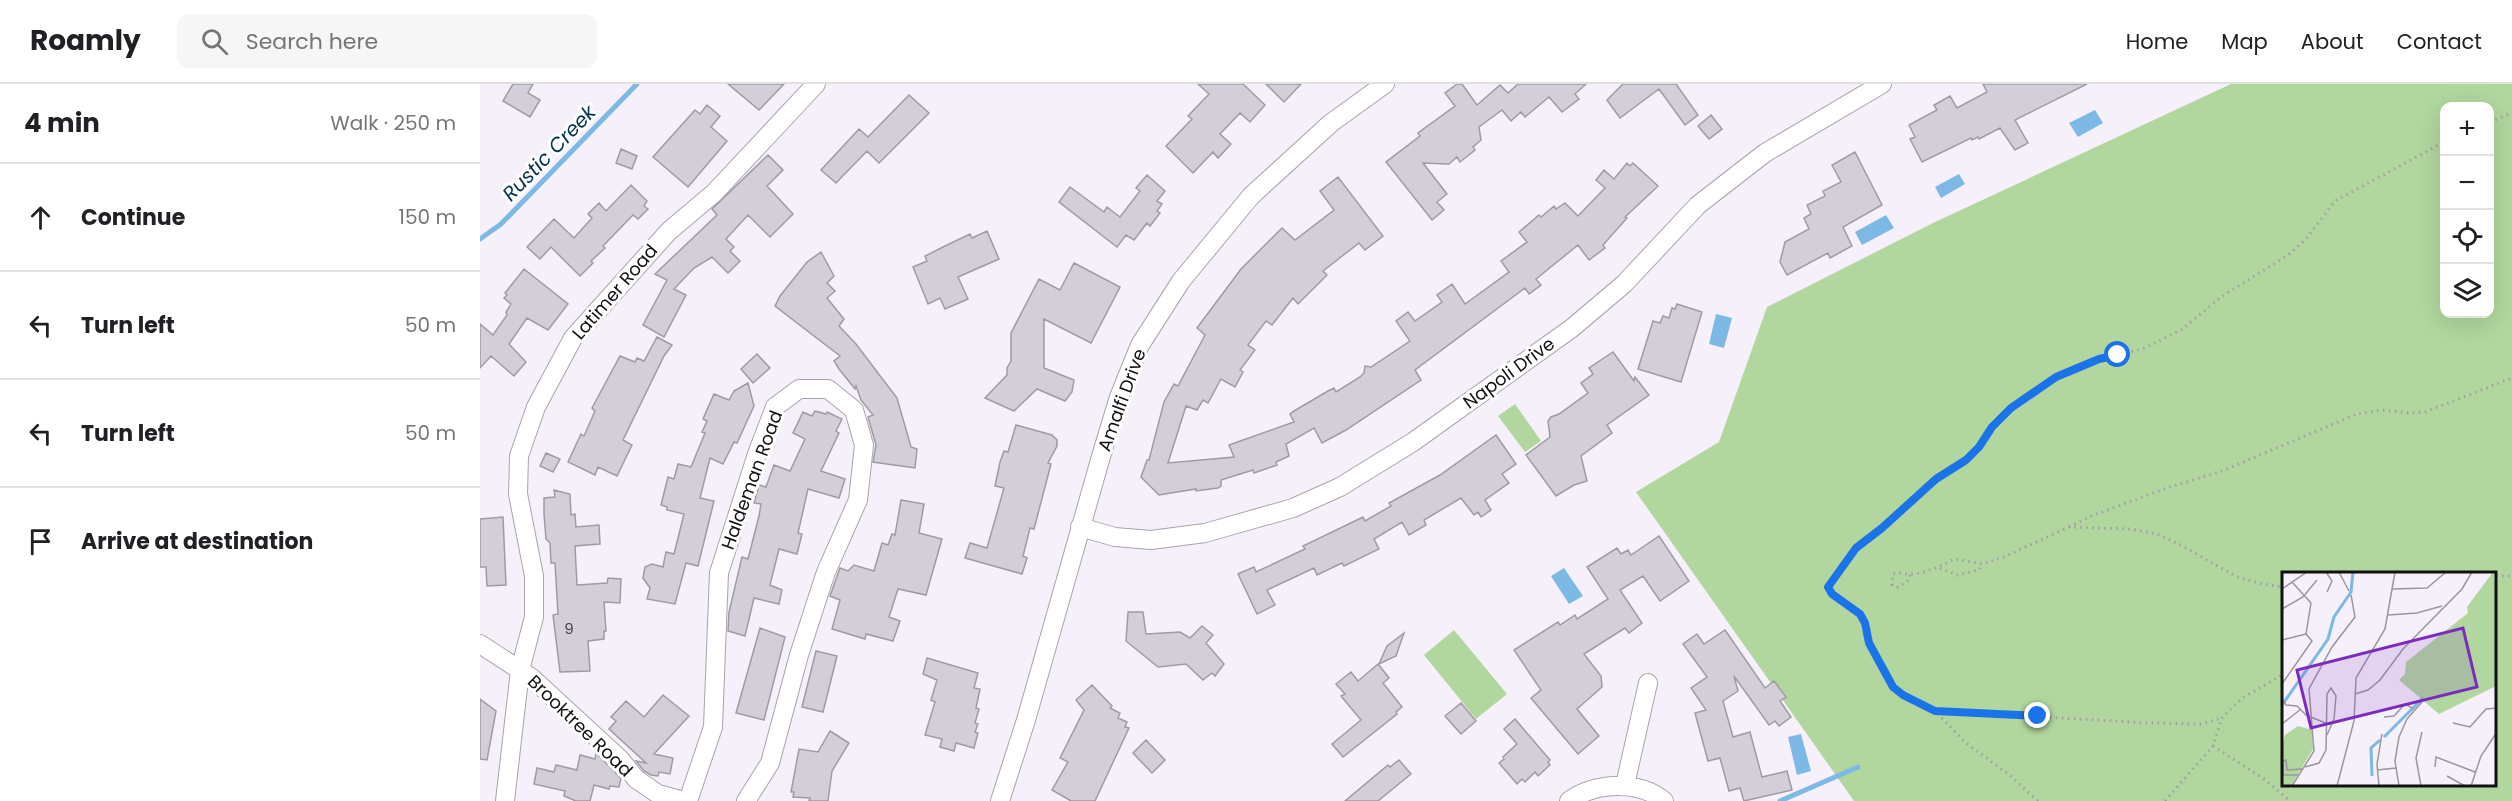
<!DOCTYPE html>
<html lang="en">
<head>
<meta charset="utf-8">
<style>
	body { margin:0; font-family:Poppins,sans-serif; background:#f6f6f6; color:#202124 }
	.controls { position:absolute; right:18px; top:18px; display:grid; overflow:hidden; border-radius:12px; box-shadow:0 6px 24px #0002 }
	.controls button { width:54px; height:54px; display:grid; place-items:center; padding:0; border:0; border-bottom:2px solid #e0e0e0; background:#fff; color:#202124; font:30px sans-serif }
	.stop { position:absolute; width:18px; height:18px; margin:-14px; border:4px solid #1a73e8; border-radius:50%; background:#fff }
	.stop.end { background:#1a73e8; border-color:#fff; box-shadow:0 2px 6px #0008 }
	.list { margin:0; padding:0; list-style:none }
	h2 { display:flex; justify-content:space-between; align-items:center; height:78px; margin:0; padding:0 24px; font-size:26px }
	h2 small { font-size:20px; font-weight:400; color:#757577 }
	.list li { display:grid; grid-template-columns:39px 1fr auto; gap:18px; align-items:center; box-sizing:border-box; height:108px; padding:0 24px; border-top:2px solid #e0e0e0 }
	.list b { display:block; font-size:22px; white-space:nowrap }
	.list em { font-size:20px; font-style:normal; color:#757577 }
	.icon { flex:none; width:33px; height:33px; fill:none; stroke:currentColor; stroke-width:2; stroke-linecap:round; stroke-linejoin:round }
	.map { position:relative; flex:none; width:2032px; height:717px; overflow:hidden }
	header { display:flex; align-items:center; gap:36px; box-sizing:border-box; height:84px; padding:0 30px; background:#fff; border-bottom:2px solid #e0e0e0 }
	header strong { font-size:28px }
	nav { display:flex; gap:33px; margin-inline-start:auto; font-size:21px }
	.search { width:420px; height:54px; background:#f6f6f6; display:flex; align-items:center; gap:15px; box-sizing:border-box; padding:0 21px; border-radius:12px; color:#757577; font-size:22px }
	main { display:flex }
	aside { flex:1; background:#fff }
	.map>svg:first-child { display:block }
	.green { fill:#b1d69e; fill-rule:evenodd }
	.water { fill:#7cb9e5 }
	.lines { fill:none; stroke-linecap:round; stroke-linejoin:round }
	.stream { stroke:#7cb9e5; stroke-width:5 }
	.building { fill:#d3ced8; stroke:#9f9ba4; stroke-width:1.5 }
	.street-casing { stroke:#a9a3ad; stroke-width:20 }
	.path { stroke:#a39ea6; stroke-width:3; stroke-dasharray:1.5 4.5; stroke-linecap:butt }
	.street { stroke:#fff; stroke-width:18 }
	.route { stroke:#1a73e8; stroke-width:8 }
	.labels { text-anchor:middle; stroke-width:6; stroke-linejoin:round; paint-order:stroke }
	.number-label { font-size:15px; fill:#424044 }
	.street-label { font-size:18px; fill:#121013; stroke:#fff }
	.water-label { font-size:20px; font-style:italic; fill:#003350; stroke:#fff }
	.inset-river { fill:none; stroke:#7cb9e5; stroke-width:3 }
	.inset-road { fill:none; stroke:#9b969e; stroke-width:1.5 }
	.view { fill:#7b2cbf; fill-opacity:0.15; stroke:#7b2cbf; stroke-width:3 }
	.inset-edge { fill:none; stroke:#121013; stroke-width:3 }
</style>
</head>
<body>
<header>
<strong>Roamly</strong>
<div class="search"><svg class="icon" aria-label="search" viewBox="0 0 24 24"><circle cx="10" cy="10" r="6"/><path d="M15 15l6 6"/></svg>Search here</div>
<nav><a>Home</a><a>Map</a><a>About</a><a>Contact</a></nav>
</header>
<main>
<aside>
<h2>4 min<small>Walk · 250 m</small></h2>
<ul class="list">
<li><svg class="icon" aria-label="ahead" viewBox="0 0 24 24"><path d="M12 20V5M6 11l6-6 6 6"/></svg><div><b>Continue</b></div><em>150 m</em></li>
<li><svg class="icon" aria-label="left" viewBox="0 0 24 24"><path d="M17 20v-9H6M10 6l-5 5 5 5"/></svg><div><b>Turn left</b></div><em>50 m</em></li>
<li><svg class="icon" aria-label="left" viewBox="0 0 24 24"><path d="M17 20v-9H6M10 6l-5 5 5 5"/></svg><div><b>Turn left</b></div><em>50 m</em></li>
<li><svg class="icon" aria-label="arrive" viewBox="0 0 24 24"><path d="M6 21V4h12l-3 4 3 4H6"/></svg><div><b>Arrive at destination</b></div></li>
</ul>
</aside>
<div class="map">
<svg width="2032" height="717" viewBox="0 0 2032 717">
	<rect width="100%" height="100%" fill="#f6f0fb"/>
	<path class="green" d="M 1751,0 L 2032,0 L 2032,717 L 1374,717 L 1156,408 L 1239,358 L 1287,223 L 1453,139 ZM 1964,22 L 2010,22 L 2010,230 L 1964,230 ZM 1804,489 L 2016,489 L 2016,700 L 1804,700 Z
		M 1035,320 L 1061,357 L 1045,368 L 1018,332 Z
		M 974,546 L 1027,610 L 996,635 L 944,571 Z"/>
	<path class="water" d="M 1615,26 L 1623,39 L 1598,53 L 1589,39 Z
		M 1479,90 L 1485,100 L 1461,114 L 1455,103 Z
		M 1406,131 L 1414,144 L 1382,161 L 1375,148 Z
		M 1236,230 L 1252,234 L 1244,264 L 1229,260 Z
		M 1084,484 L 1103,512 L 1089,520 L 1071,492 Z
		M 1321,650 L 1331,687 L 1317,691 L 1308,653 Z"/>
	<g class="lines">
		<path class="stream" d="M 0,155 L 21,140 L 157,0
			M 1300,717 L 1378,683"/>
	</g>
	<path class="building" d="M 33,0 L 53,0 L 48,9 L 60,16 L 50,33 L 23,17 Z
		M 248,0 L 304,0 L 279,26 Z
		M 718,0 L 763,0 L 785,21 L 770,38 L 760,29 L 740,50 L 751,60 L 738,74 L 733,68 L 713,89 L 686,62 L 712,35 L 708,32 L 729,10 Z
		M 786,0 L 821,0 L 804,18 Z
		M 977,0 L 982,0 L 997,21 L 1020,1 L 1028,9 L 1038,0 L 1106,0 L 1095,10 L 1099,15 L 1082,28 L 1069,13 L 1045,33 L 1041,28 L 1031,37 L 1022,26 L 999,43 L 1001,56 L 993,63 L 995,66 L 980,78 L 977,73 L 969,80 L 943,79 L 967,110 L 957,118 L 964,126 L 952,136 L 906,78 L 940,52 L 938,49 L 975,22 L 965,9 Z
		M 1143,0 L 1196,0 L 1218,31 L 1205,41 L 1179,5 L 1140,34 L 1127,16 Z
		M 1503,0 L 1607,0 L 1535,36 L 1548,59 L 1535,66 L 1520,44 L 1499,55 L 1498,53 L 1492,56 L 1491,54 L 1442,78 L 1430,55 L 1435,53 L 1429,41 L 1457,26 L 1454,21 L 1470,12 L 1477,24 L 1507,8 Z
		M 429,11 L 449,29 L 399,79 L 387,67 L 356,99 L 341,86 L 379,45 L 388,53 Z
		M 227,21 L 240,32 L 231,43 L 247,57 L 208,103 L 173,73 L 215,26 L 220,30 Z
		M 1231,31 L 1242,45 L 1229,55 L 1218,42 Z
		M 141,65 L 157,72 L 152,85 L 136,79 Z
		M 1375,68 L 1402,121 L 1363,143 L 1372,162 L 1350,174 L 1348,169 L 1307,191 L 1300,178 L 1305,158 L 1329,145 L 1324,134 L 1331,130 L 1327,121 L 1345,112 L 1343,107 L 1361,98 L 1352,81 Z
		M 288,71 L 303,86 L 287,102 L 313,130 L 290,153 L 268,131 L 246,155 L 254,163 L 250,167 L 260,177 L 248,189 L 232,173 L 214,184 L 194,205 L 206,211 L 184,253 L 163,241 L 187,196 L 175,190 L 237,131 L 232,125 Z
		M 1147,79 L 1150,82 L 1153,79 L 1178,102 L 1145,133 L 1147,134 L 1123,161 L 1125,164 L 1109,176 L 1098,161 L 1056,195 L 1061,201 L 1049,210 L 1045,204 L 935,286 L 941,296 L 866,346 L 842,359 L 834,344 L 806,360 L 809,372 L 796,378 L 797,381 L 774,389 L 773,386 L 741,396 L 741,402 L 738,404 L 716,407 L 716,405 L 679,411 L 661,393 L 667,376 L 669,376 L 684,318 L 694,300 L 698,302 L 725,251 L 717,244 L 761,185 L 802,144 L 815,156 L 854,126 L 840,107 L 858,93 L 903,152 L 885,166 L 879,159 L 843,187 L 847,191 L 818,220 L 813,214 L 792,241 L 786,237 L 768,261 L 775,266 L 760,286 L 763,288 L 755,303 L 741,295 L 728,319 L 723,316 L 717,326 L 706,322 L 688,379 L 754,373 L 749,361 L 814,338 L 810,330 L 814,327 L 848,307 L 854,304 L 856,308 L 880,293 L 884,289 L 885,282 L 891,283 L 930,257 L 916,237 L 928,228 L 935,237 L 962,218 L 957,211 L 972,200 L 985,220 L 1029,188 L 1021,177 L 1047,158 L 1039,148 L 1059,131 L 1061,133 L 1074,122 L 1076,125 L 1085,119 L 1098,132 L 1125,104 L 1116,96 L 1124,86 L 1134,95 Z
		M 667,91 L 685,107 L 677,117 L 682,120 L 677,127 L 680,129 L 670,142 L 667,139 L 654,156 L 646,151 L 637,163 L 579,118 L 590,103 L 624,128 L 627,123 L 640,133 L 660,107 L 656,104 Z
		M 151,101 L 167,117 L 164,122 L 168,125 L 158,135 L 153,131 L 123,162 L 125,164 L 111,177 L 113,179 L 100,192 L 71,163 L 60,175 L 47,163 L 74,135 L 94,154 L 112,134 L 108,130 L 119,119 L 126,127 Z
		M 507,147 L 519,175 L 478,193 L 488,215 L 465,225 L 460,214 L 448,220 L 433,183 L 447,177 L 445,172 L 465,162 L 490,150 L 492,154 Z
		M 341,168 L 354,192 L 347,199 L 355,207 L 347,214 L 364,235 L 359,242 L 376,260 L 417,314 L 431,363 L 437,365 L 435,384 L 393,378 L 396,361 L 388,333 L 393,331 L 381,316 L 376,302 L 375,305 L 359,285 L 354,277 L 360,272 L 295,222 L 300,212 L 327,178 Z
		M 594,179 L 640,203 L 611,259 L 564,235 L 564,284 L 594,296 L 592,308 L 585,317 L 557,305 L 534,327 L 505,314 L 527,291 L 527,284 L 531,277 L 531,249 L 559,195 L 580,206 Z
		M 44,185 L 88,220 L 68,246 L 47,234 L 29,260 L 46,278 L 34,292 L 11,272 L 0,284 L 0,240 L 13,251 L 27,231 L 26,228 L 31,220 L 24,214 L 27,211 L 25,209 Z
		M 1197,220 L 1222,228 L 1201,298 L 1158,285 L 1173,237 L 1180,239 L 1183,232 L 1189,234 L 1192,224 L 1195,225 Z
		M 177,253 L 192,261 L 184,272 L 143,356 L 152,361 L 137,392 L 118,383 L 115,391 L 88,378 L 101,350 L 104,352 L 115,327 L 112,324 L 140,272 L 155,278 L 157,274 L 164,277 Z
		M 1133,268 L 1154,297 L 1155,293 L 1169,311 L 1127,341 L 1132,349 L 1101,372 L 1107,397 L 1094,401 L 1076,412 L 1046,371 L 1070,353 L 1068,337 L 1071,333 L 1079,330 L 1108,309 L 1101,299 L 1113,290 L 1109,284 Z
		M 277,270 L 290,284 L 273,299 L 261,285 Z
		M 268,299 L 274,322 L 257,359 L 254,358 L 243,380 L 230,374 L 220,414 L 234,417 L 218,482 L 206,479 L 195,520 L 167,515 L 170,504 L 163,494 L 165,483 L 172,480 L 183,483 L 186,468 L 194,470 L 204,430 L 187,426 L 187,423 L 181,421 L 188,393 L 194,395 L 198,380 L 211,383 L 225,349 L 222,348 L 227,337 L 223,335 L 234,310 L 249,316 L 254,307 Z
		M 335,327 L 346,330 L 347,328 L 362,335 L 356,347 L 359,349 L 341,387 L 365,395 L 359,414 L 328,405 L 318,449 L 322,450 L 317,470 L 299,465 L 290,501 L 302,506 L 299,520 L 274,514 L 265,552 L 248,547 L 249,528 L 262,473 L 268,475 L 279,432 L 281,420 L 274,419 L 279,401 L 286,403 L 294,381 L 310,387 L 325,355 L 313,349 L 323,328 L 332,332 Z
		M 536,341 L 572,351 L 577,356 L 577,362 L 568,379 L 571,380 L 554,445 L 550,444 L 543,472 L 547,474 L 542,490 L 485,474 L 490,459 L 507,464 L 524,404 L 515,402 L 520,378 L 524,367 L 528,368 Z
		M 1016,351 L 1036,380 L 1022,390 L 1029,399 L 1005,416 L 1011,426 L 1001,433 L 998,428 L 994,431 L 981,414 L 944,436 L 946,441 L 929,451 L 922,438 L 894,455 L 899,465 L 864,482 L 862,479 L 837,491 L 834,484 L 787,506 L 795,521 L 777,530 L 758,490 L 774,483 L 776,488 L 825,465 L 823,462 L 883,433 L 885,437 L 911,422 L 909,419 L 960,391 Z
		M 66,369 L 80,375 L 73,388 L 60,382 Z
		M 74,406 L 90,410 L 91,431 L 95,430 L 96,443 L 119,441 L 120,460 L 95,462 L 97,501 L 127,499 L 128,494 L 141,495 L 140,519 L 124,518 L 126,547 L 124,547 L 124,555 L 108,557 L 110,587 L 80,588 L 73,531 L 78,530 L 75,479 L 71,479 L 70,459 L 66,455 L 64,430 L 64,414 L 75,413 Z
		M 421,416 L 444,420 L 439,449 L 462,455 L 446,511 L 418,505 L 409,533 L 420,537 L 413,557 L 386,550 L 385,555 L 352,545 L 360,516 L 350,512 L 360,484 L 368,487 L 374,481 L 394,487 L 402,459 L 408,461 L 412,450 L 415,451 Z
		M 23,433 L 26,501 L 7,502 L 6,483 L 0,483 L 0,435 Z
		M 1179,452 L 1209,497 L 1180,517 L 1163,492 L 1140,506 L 1162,539 L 1149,549 L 1145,544 L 1104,570 L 1121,592 L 1122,603 L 1097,625 L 1119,652 L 1098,670 L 1051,614 L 1061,606 L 1034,566 L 1078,538 L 1080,541 L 1095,531 L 1097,535 L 1128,515 L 1107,483 L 1137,464 L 1141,470 L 1148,466 L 1151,471 Z
		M 648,528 L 663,528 L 666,550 L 700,548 L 710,554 L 722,542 L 733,551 L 726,559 L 744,580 L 735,592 L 732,589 L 723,596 L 706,580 L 678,583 L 646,557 Z
		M 280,544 L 305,553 L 284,636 L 256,629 Z
		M 1245,546 L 1285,604 L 1294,597 L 1306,613 L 1300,617 L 1311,633 L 1299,642 L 1295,637 L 1289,641 L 1254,592 L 1258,607 L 1243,617 L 1253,653 L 1270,648 L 1282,693 L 1307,687 L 1312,706 L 1264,717 L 1260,704 L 1249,707 L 1240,674 L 1228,677 L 1215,629 L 1226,626 L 1211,604 L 1227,593 L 1203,560 L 1217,550 L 1224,560 Z
		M 924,549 L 916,572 L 899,580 L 907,562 Z
		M 336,567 L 357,572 L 343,628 L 322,623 Z
		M 447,574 L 498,589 L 494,604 L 500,605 L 496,624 L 499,625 L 495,639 L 498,640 L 495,648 L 498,649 L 494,664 L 476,659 L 474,667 L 460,663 L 462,655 L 445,651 L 455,618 L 451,616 L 457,596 L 443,590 Z
		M 898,580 L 909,594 L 903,599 L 922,623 L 916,628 L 917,630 L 863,673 L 852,660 L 881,636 L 861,612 L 865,610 L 856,600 L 871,588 L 878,597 Z
		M 612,601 L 632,622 L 630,624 L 640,629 L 638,634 L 647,638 L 645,643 L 649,644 L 615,717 L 591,717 L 572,706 L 588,678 L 580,674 L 604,626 L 596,616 Z
		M 183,611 L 209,632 L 174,670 L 193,674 L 190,690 L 179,688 L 178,692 L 171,691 L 164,687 L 156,677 L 166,679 L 129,645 L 136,637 L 131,633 L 146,617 L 164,633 Z
		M 0,615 L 16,627 L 7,676 L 0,675 Z
		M 981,619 L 996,637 L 981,650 L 965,632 Z
		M 1035,635 L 1070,676 L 1068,678 L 1070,681 L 1058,692 L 1055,688 L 1045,698 L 1042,695 L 1037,700 L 1019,679 L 1024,675 L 1023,673 L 1037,660 L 1024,645 Z
		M 350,647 L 369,659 L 352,687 L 348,717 L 329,717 L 330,714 L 313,713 L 314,708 L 311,708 L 319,665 L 338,668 Z
		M 666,656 L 685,676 L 672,689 L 653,669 Z
		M 116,669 L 141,694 L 139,703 L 130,702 L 129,705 L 114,701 L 110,717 L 96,717 L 84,712 L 85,707 L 54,700 L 57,684 L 74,688 L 76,681 L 97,686 L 100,671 L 115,675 Z
		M 919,676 L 931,690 L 898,717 L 865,717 L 908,681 L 910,683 Z"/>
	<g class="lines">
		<g class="street-casing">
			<path id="street" d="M 600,443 L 635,453 L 671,456 L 725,449 L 813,424 L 860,403 L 933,358 L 1092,244 L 1144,200 L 1218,121 L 1285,69 L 1402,0
				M 0,560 L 52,594 L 140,675 L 156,695 L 178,710 L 203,717
				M 1145,701 L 1168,599
				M 25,717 L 40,586 L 54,533 L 54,492 L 38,410 L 39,372 L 56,323 L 93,254 L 189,147 L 234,109 L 336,0
				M 208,717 L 233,643 L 239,489 L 277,370 L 295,323 L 319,305 L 348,305 L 374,326 L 384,361 L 378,416 L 346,488 L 319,571 L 290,679 L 266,717
				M 520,717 L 546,636 L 622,369 L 639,313 L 660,261 L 701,197 L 771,112 L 851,39 L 905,0
				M 1089,717 C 1115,698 1159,696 1184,717"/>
		</g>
		<path class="path" d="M 2010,38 L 2032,29
			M 1589,443 L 1611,432 L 1687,404 L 1742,387 L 1877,330 L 1902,326 L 1930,329 L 1945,328 L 2032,294
			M 1460,484 L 1477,491 L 1499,486 L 1502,480
			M 1430,491 L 1429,496 L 1418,503 L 1412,501 L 1413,490 C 1421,487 1425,491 1432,490 C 1448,489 1461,481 1475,475 L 1502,480 L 1526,472 L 1589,443 L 1650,445 L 1676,450 L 1699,460 L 1757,493 L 1782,500 L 1804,503
			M 2016,492 L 2032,492
			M 1456,627 L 1669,639 L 1721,640 L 1742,634
			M 1733,662 L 1784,695 L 1810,717
			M 1558,717 L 1527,689 L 1486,659 L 1455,627 L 1413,603 L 1389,559 L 1385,539 L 1380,530 L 1352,510 L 1348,503 L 1376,464 L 1402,444 L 1456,395 L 1487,376 L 1499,363 L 1511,343 L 1531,324 L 1576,293 L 1598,283 L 1665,264 L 1701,246 L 1741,213 L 1808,171 L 1826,155 L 1855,117 L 1964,58
			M 1685,717 L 1733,662 L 1742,634 L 1762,614 L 1804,590"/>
		<use href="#street" class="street"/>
	</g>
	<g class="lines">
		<path class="route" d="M 1558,632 L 1455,627 L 1423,611 L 1413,603 L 1389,559 L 1385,539 L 1380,530 L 1352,510 L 1348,503 L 1376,464 L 1402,444 L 1456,395 L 1486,376 L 1499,363 L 1512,343 L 1531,324 L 1576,293 L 1619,275 L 1638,271"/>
	</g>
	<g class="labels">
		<g class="number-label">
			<text x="89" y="550">9</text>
		</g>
		<g class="street-label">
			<text transform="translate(135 208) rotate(-49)" y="6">Latimer Road</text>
			<text transform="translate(1029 289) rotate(-36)" y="6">Napoli Drive</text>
			<text transform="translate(642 316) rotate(-70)" y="6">Amalfi Drive</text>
			<text transform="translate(272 396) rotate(-70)" y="6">Haldeman Road</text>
			<text transform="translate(100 642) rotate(44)" y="6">Brooktree Road</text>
		</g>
		<g class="water-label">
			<text transform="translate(69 69) rotate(-46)" y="7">Rustic Creek</text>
		</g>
	</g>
	<g transform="translate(1802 488)">
		<rect width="214" height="214" fill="#f6f0fb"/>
		<path d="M 211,0 L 215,0 L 214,114 L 157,142 L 117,108 L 123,102 L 124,90 L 186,41 L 185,35 ZM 16,154 L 30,158 L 31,177 L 9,214 L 0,214 L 0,173 L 3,163 Z" fill="#b1d69e"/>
		<path class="inset-river" d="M 0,133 L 46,67 L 52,45 L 69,20 L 71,0M 102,165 L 141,126M 90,204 L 89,176 L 98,168"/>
		<path class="inset-road" d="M 44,0 L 50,9 L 45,20M 57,0 L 67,19M 0,17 L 25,0M 110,17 L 145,16 L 164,0M 0,37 L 21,25 L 35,8M 106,43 L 135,41 L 160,34M 0,68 L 24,62M 0,112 L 30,69 L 24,62 L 29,31 L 10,10M 73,122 L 86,118 L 98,108 L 121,77 L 180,17 L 190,0M 0,127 L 4,133 L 15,134 L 24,143 L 46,152M 102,145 L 112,144 L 123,132 L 132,137M 171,151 L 188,155 L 204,137 L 215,136M 0,152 L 19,137M 1,189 L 1,203 L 17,203M 1,189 L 4,188 L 5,198 L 20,197M 23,195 L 37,191 L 44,178 L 45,122 L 49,116 L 54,124 L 52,147 L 45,163M 153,195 L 154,185 L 193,200M 95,198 L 114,196M 165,204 L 183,214M 10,214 L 32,179 L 27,117 L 50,75 L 73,45 L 69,23M 55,214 L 72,149 L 74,106 L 103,57 L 113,0M 97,214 L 95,192 L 100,162M 117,214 L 113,189 L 117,165 L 125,147 L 140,130M 139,214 L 134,186 L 140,160M 189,214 L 199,184 L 215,160"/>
		<path class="view" d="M 181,56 L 195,115 L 29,156 L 15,98 Z"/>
		<rect width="214" height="214" class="inset-edge"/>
	</g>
</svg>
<div class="controls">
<button>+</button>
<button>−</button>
<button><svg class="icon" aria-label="locate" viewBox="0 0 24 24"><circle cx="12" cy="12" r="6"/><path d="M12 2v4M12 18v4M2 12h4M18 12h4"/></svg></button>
<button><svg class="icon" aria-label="layers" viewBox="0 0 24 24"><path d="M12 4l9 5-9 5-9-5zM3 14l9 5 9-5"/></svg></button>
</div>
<div class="stop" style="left:1638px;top:271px"></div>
<div class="stop end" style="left:1558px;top:632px"></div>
</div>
</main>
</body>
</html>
